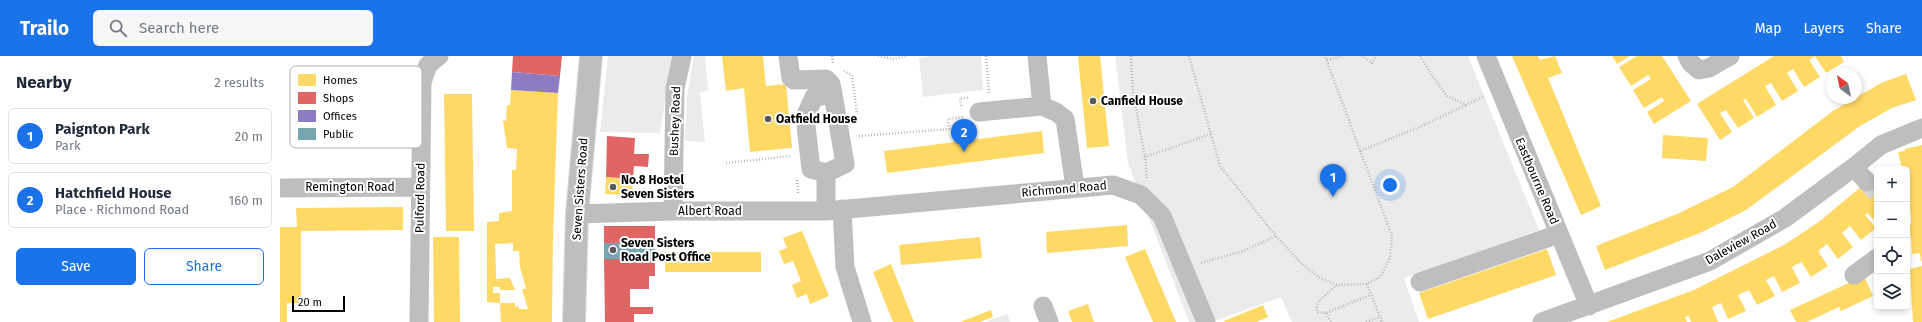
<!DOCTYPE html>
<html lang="en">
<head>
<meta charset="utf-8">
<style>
	body { margin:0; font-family:"Fira Sans",sans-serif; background:#f6f6f7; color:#1f2937 }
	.controls { position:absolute; right:12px; bottom:12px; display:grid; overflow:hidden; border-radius:6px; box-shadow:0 2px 6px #0003 }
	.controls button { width:36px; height:36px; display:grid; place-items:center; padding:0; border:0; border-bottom:1px solid #e0e1e3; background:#fff; color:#1f2937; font:20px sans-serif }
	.compass { position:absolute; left:1546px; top:12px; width:36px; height:36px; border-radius:50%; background:#fff; box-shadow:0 2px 6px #0003; rotate:327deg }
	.scale { position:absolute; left:12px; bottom:10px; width:53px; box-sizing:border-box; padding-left:4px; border:2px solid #000; border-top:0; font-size:11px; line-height:14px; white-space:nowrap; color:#000; -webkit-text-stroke:3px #fff; paint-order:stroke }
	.you { position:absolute; left:1110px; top:129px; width:14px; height:14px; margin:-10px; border:3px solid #fff; border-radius:50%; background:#1a73e8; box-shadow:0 0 0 6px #1a73e833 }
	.badge { display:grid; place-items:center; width:26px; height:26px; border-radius:50%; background:#1a73e8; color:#fff; font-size:13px; font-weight:700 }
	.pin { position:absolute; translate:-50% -33px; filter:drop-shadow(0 1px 2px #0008) }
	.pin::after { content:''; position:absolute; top:21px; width:14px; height:12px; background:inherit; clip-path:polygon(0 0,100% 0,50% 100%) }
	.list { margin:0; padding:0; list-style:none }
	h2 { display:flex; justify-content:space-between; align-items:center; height:52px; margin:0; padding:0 16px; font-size:17px }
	h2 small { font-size:13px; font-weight:400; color:#747a83 }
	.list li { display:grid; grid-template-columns:26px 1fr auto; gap:12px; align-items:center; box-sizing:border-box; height:56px; margin:0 8px 8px; padding:0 8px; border:1px solid #e0e1e3; border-radius:6px }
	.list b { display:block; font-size:15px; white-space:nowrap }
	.list p { margin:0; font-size:13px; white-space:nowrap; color:#747a83 }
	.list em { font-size:13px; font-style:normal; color:#747a83 }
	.actions { display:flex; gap:8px; padding:12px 16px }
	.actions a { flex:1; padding:9px 0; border:1px solid #1a73e8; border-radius:6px; text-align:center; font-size:14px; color:#1a73e8 }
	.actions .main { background:#1a73e8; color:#fff }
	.icon { flex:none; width:22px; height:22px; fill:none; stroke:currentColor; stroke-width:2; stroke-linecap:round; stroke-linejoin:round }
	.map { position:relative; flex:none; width:1642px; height:266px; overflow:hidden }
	header { display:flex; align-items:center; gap:24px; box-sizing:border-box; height:56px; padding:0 20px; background:#1a73e8; color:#fff }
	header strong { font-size:19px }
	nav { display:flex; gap:22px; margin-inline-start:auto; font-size:14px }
	.search { width:280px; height:36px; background:#f6f6f7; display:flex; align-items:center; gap:10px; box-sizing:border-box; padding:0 14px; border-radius:6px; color:#747a83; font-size:15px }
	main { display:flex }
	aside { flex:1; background:#fff }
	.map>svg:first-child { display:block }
	.green { fill:#ebebeb }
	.homes { fill:#ffd966 }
	.shops { fill:#e06666 }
	.offices { fill:#8e7cc3 }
	.public { fill:#76a5af }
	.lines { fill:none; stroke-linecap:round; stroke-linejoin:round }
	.minor-tunnel { stroke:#d9d9d9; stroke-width:19; stroke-dasharray:19 10; stroke-linecap:butt }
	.highway-casing { stroke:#dbdbdb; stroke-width:24 }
	.path { stroke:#b9b9b9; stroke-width:2.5; stroke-dasharray:1 2; stroke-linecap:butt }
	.minor { stroke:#bebebe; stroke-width:19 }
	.highway { stroke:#bebebe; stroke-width:22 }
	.poi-dot { fill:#595959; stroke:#fff; stroke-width:1.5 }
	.labels { text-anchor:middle; stroke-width:4; stroke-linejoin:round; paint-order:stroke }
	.poi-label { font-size:12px; font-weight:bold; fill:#000; stroke:#fff; text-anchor:start }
	.street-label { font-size:12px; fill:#000; stroke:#fff }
	.key { fill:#fff; stroke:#b2b2b2; stroke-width:1 }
	.key-label { font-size:11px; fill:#000 }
</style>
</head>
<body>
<header>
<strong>Trailo</strong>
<div class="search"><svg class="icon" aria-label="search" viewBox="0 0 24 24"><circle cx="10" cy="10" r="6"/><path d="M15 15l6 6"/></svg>Search here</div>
<nav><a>Map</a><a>Layers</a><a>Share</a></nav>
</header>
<main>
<aside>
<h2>Nearby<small>2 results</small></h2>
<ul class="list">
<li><span class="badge">1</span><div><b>Paignton Park</b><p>Park</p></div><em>20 m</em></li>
<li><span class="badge">2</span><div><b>Hatchfield House</b><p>Place · Richmond Road</p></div><em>160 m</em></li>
</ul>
<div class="actions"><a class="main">Save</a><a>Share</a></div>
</aside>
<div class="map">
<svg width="1642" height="266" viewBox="0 0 1642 266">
	<rect width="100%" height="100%" fill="#fff"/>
	<path class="green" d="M 328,0 L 392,0 L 380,77 L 320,76 Z
		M 414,0 L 425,0 L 428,35 L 420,36 L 425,86 L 405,85 L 407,41 Z
		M 652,0 L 701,0 L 703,34 L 643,41 L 639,2 Z
		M 835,0 L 1188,0 L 1259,174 L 1124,222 L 1139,266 L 1012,266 L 1001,241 L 932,266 L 909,266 L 848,107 Z
		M 727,258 L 730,266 L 705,266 Z"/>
	<path class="homes" d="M 442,0 L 483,0 L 486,30 L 506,28 L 512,92 L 470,96 L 464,32 L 446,35 Z
		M 798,0 L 820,0 L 829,90 L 807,92 Z
		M 1232,0 L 1258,0 L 1260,4 L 1275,0 L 1282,17 L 1268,22 L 1321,150 L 1301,159 Z
		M 1332,0 L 1350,0 L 1337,8 Z
		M 1357,0 L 1382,0 L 1411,45 L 1374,68 L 1367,56 L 1384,45 L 1382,41 L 1364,52 L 1353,34 L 1371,23 L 1368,19 L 1351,30 L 1339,11 Z
		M 1494,0 L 1535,0 L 1529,4 L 1540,21 L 1524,31 L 1513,13 L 1507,17 L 1518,35 L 1502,45 L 1491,27 L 1485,30 L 1496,49 L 1477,61 L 1466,43 L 1463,44 L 1474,62 L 1458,72 L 1446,54 L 1440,57 L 1452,76 L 1440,84 L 1417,48 Z
		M 1535,0 L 1561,0 L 1564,6 L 1546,17 Z
		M 1626,18 L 1636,44 L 1612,52 L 1580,70 L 1466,154 L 1420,177 L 1325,214 L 1316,190 L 1397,158 L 1453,131 L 1553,55 L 1601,27 Z
		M 231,34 L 278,37 L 273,180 L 272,266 L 221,266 L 220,247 L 235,247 L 235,251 L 238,250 L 239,253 L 248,253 L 242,233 L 246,233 L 240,211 L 239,195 L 233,195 L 233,187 L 215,188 L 216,217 L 216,223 L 230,222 L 235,234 L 220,234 L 220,231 L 213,231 L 213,237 L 220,237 L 220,247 L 207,246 L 207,166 L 219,165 L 219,157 L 232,155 L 232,114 L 236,114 L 237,93 L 227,92 L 223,64 L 226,65 L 227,49 L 230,49 Z
		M 164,38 L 192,38 L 194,175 L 166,175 Z
		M 762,75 L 764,97 L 607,117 L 604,95 Z
		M 1383,79 L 1428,82 L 1426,105 L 1382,102 Z
		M 1642,89 L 1642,205 L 1641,205 L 1640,197 L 1632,198 L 1631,180 L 1628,180 L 1627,168 L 1631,168 L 1631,160 L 1627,134 L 1627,113 L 1622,113 L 1618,96 L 1625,95 L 1625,93 Z
		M 326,121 L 353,123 L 352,139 L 325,138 Z
		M 1589,124 L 1597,133 L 1597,167 L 1587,157 L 1585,159 L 1596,172 L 1581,184 L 1570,170 L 1562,177 L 1573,191 L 1558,203 L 1547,188 L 1538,195 L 1548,210 L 1531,221 L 1521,206 L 1512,211 L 1520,227 L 1502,236 L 1494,220 L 1486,224 L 1495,240 L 1477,249 L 1469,234 L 1458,239 L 1466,255 L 1448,263 L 1441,247 L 1432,251 L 1438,266 L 1411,266 L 1409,260 L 1405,261 L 1407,266 L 1327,266 L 1414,234 L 1504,189 L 1540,165 Z
		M 123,151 L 123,174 L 21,175 L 21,247 L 7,247 L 7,266 L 0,266 L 0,171 L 17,171 L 16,152 Z
		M 847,169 L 848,190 L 767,197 L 766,176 Z
		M 522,175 L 549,240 L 530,248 L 527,238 L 517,242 L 512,229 L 521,225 L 513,205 L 504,208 L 499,195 L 507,192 L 503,182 Z
		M 153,181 L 179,181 L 180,266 L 154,266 Z
		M 700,181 L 702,202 L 621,209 L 619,189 Z
		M 865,193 L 896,266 L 873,266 L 845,201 Z
		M 1267,193 L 1276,219 L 1148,263 L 1139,237 Z
		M 385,196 L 481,196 L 481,216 L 385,216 Z
		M 611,208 L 634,266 L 613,266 L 593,216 Z
		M 1642,210 L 1642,266 L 1633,266 L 1630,213 Z
		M 1584,220 L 1593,240 L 1561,255 L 1559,251 L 1527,266 L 1516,266 L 1510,254 Z
		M 808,248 L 814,266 L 792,266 L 788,255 Z
		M 983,249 L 988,261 L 976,266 L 945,266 L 944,265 Z
		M 711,254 L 713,261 L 700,266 L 680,266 Z"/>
	<path class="shops" d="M 233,0 L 282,0 L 280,20 L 232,16 Z
		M 327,80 L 355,82 L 354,98 L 369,98 L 368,111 L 354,110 L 353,123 L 326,121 Z
		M 324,170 L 375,170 L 375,187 L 324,187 Z
		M 324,203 L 375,203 L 375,220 L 369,220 L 369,233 L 350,233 L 350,251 L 373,251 L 373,258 L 354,258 L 354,266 L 325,266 Z"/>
	<path class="offices" d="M 232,16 L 280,20 L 278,37 L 231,34 Z"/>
	<path class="public" d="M 324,187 L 375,187 L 375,203 L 324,203 Z"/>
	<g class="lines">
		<path class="minor-tunnel" d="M 1587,126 L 1597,137"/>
		<g class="highway-casing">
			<path id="highway" d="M 294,266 L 297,158 L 311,0"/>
		</g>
		<path class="path" d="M 552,0 L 553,7
			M 598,0 L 613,3 L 626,0
			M 706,0 L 709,37
			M 851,0 L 853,36 L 865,101
			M 909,0 L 940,110 L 996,180 L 1020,206 L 1038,221 L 1057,229 L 1087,228 L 1101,220 L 1110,202 L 1112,180 L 1045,0
			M 1082,0 L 1092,7 L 1096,0
			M 1140,0 L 1151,18 L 1167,40 L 1186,49 L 1205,40
			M 1047,4 L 1062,0
			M 564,15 L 572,19 L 577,58
			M 681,50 L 680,42 L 688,42
			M 579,80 L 669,73 L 668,63 L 683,61
			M 1080,95 L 1137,72 L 1186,49
			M 446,107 L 511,100
			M 867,122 L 865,101 L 931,78
			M 517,124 L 518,137
			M 921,207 L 963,195 L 996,180
			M 1087,228 L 1102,266
			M 1057,229 L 1039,245 L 1036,253 L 1038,256 L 1046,257 L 1090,239
			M 1046,257 L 1051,266
			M 1086,266 L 1100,261"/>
		<path class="minor" d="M 508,0 L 511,22 L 514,24 L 546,23 L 551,28 L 553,38
			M 757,0 L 762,50 L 776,56 L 785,63 L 795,131
			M 1206,0 L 1309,250
			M 1407,0 L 1411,7 L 1419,14 L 1429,12 L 1450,0
			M 699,56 L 762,50
			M 1574,111 L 1587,126
			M 546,117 L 565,108 L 553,38 L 534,41 L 525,61 L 531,113 L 546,117 L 546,155
			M 0,132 L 140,131
			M 562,153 L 565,211 L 582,266
			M 393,155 L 395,33 L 402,0
			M 297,158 L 393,155 L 546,155 L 833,129 L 861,139 L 882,160 L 926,266
			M 1574,219 L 1597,202
			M 1140,226 L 1279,178
			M 763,250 L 769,266
			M 139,266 L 142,26 L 148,9 L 159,0
			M 1262,266 L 1430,205 L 1505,162 L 1574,111 L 1601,89 L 1642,72"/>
		<use href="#highway" class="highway"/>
	</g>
	<g class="poi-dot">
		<circle cx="813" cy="45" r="4"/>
		<circle cx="488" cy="63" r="4"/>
		<circle cx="333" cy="131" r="4"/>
		<circle cx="333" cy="194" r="4"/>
	</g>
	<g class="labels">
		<g class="poi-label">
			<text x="821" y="49">Canfield House</text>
			<text x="496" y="67">Oatfield House</text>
			<text x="341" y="128">No.8 Hostel<tspan x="341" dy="14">Seven Sisters</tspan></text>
			<text x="341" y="191">Seven Sisters<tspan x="341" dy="14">Road Post Office</tspan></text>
		</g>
		<g class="street-label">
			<text transform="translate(395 65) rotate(-88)" y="4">Bushey Road</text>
			<text transform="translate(1257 125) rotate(67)" y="4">Eastbourne Road</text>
			<text x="70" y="135">Remington Road</text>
			<text transform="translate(300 133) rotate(-86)" y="4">Seven Sisters Road</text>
			<text transform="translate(784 133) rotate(-5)" y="4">Richmond Road</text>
			<text transform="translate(140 142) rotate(-89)" y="4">Pulford Road</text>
			<text x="430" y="159">Albert Road</text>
			<text transform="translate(1461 186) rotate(-29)" y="4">Daleview Road</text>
		</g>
	</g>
	<rect x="10" y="10" width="132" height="82" rx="6" class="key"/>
	<rect x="18" y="18" width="18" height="12" fill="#ffd966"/>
	<rect x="18" y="36" width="18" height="12" fill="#e06666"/>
	<rect x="18" y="54" width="18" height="12" fill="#8e7cc3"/>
	<rect x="18" y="72" width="18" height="12" fill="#76a5af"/>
	<g class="key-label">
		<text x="43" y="28">Homes</text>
		<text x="43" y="46">Shops</text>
		<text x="43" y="64">Offices</text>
		<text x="43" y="82">Public</text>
	</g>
</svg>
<div class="controls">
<button>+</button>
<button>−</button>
<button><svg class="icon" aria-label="locate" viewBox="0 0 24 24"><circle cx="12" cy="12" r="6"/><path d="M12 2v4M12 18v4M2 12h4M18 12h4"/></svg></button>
<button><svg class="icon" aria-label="layers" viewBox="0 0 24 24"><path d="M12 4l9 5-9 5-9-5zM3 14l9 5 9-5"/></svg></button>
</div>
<svg class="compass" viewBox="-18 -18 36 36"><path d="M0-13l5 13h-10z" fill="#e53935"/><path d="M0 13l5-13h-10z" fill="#747a83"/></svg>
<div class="scale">20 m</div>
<div class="you"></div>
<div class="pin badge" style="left:1053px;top:141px">1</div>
<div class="pin badge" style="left:684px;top:96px">2</div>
</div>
</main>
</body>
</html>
